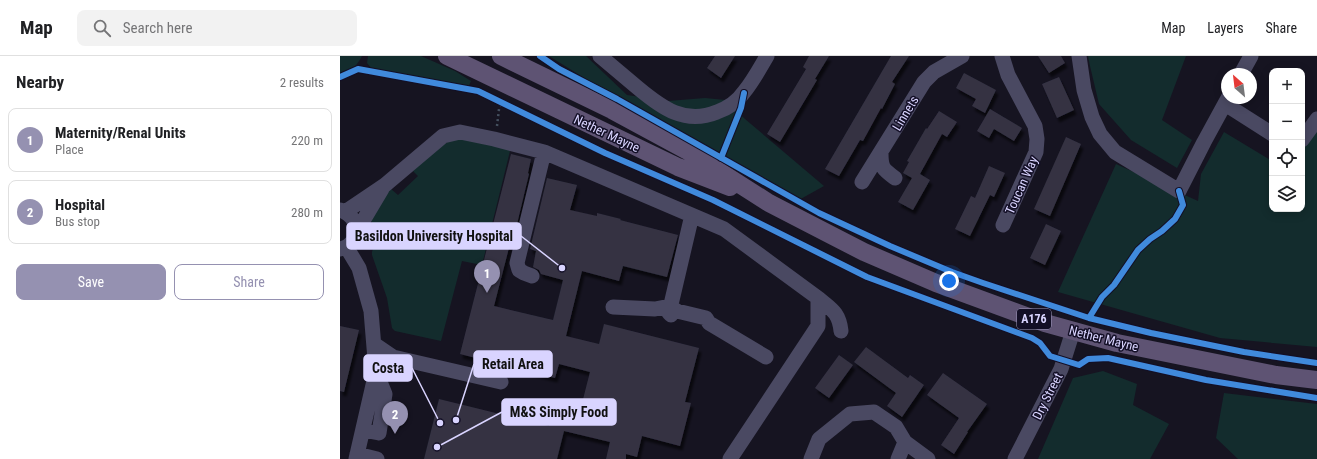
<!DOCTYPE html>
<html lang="en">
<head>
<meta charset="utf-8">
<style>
	body { margin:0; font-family:"Roboto Condensed",sans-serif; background:#f2f2f2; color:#202124 }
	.controls { position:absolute; right:12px; top:12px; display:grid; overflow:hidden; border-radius:8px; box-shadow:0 2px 10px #0003 }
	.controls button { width:36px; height:36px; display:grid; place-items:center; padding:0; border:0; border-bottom:1px solid #e0e0e0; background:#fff; color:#202124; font:20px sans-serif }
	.compass { position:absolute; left:881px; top:12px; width:36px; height:36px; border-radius:50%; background:#fff; box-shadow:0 2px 10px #0003; rotate:332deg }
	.you { position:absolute; left:609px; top:225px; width:14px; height:14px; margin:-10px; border:3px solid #fff; border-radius:50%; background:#1a73e8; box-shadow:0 0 0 6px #1a73e833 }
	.badge { display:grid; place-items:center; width:26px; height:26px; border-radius:50%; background:#9591b1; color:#fff; font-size:13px; font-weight:700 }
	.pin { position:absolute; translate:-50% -33px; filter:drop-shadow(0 1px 2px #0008) }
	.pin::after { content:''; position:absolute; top:21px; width:14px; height:12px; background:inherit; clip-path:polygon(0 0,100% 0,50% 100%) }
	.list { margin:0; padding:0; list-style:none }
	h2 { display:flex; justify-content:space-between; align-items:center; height:52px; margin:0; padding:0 16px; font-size:17px }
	h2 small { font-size:13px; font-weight:400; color:#757577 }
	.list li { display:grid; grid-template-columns:26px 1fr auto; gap:12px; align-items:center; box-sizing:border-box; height:64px; margin:0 8px 8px; padding:0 8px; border:1px solid #e0e0e0; border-radius:8px }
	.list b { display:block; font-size:15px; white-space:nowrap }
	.list p { margin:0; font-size:13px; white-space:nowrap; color:#757577 }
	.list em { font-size:13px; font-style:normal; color:#757577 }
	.actions { display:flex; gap:8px; padding:12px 16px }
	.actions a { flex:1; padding:9px 0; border:1px solid #9591b1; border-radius:8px; text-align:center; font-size:14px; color:#9591b1 }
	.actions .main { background:#9591b1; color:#fff }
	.icon { flex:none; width:22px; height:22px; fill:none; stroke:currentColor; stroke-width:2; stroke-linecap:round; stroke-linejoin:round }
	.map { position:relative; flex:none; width:977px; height:403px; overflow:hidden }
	header { display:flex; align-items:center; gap:24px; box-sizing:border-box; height:56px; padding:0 20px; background:#fff; border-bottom:1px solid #e0e0e0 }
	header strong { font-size:19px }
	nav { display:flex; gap:22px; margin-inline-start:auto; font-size:14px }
	.search { width:280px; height:36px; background:#f2f2f2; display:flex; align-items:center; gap:10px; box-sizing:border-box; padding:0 14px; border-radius:8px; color:#757577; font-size:15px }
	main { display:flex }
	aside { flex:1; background:#fff }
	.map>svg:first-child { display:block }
	.green { fill:#132c2d }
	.building { fill:#343243; filter:url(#shadow) }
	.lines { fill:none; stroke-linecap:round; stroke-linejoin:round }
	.path { stroke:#44505f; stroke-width:2.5; stroke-dasharray:2 3; stroke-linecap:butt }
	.minor { stroke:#4a4962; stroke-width:15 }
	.major { stroke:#5e5373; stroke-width:18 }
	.cycleway-casing { stroke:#130f26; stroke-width:8 }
	.cycleway { stroke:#408adc; stroke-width:6 }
	.labels { text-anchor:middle; stroke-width:3; stroke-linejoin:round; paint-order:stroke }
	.shield { fill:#130f26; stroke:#9e99be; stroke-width:1 }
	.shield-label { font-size:12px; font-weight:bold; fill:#d9d4ff }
	.street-label { font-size:13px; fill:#d9d4ff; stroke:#130f26 }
	.leader { fill:none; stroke:#d9d4ff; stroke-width:1.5 }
	.callout-dot { fill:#d9d4ff; stroke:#130f26; stroke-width:1.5 }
	.callout { fill:#d9d4ff; stroke:#d9d4ff; stroke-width:1.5 }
	.callout-label { font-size:14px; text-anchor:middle; font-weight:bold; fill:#111 }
</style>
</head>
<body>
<header>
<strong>Map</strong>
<div class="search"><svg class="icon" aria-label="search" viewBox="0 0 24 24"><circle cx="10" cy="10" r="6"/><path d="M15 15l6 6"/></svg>Search here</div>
<nav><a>Map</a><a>Layers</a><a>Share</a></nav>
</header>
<main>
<aside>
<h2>Nearby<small>2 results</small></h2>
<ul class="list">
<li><span class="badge">1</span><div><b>Maternity/Renal Units</b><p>Place</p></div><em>220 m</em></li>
<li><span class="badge">2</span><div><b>Hospital</b><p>Bus stop</p></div><em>280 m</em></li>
</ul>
<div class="actions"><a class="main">Save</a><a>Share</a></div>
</aside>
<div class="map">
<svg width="977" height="403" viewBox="0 0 977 403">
	<defs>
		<filter id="shadow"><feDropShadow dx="2.5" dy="4.5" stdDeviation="1" flood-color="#0009"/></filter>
	</defs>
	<rect width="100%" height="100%" fill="#161421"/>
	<path class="green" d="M 0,0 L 22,0 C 17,10 10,16 0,20 Z
		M 28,0 L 81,0 L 115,15 L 131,25 L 128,32 L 32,13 L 27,7 Z
		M 209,0 L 246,0 L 287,39 L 328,45 L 365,42 L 385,44 L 405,63 L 484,130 L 457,145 L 367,92 L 246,23 Z
		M 748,0 L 846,0 L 822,64 L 852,84 L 837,112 L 791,84 L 759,48 L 750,10 Z
		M 977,71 L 977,291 L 880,282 L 718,236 L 776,108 L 858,145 L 861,118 L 884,76 L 932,105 L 932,153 L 962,153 L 962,93 Z
		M 117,80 L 171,91 L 142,209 L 122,205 L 101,285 L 55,275 L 52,272 L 47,242 L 32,199 L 32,196 L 36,183 L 31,163 L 33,153 L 51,133 L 58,139 L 78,120 L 73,115 L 94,94 Z
		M 763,315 L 797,328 L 793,349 L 829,368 L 810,403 L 698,403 L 733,322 Z
		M 884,337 L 977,348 L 977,403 L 898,403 L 876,382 Z"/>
	<path class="building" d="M 375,0 L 395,0 L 381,22 L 367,12 Z
		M 469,0 L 489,0 L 475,23 L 477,24 L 440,86 L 427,78 L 466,13 L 463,11 Z
		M 551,0 L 569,0 L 552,26 L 555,28 L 542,53 L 541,52 L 523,85 L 520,84 L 499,120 L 485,113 Z
		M 698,0 L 721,0 L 725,7 L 709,17 Z
		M 624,17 L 656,34 L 645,57 L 632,50 L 636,43 L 616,32 Z
		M 719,21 L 734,54 L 717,62 L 702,28 Z
		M 650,53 L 682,72 L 674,85 L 654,73 L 649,82 L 637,75 Z
		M 599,55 L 617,66 L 607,81 L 602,78 L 580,118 L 590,124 L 573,154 L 558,146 L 572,122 L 563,117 L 569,106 L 567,105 L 586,72 L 587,73 Z
		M 726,81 L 741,88 L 710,160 L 694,153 Z
		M 171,98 L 191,103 L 188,117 L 189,118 L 172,189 L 170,188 L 154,250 L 213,264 L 223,224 L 201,218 L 199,214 L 193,211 L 196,195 L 190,193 L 207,122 L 237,129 L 230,154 L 257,160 L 257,157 L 281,163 L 280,164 L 338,179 L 327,221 L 283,210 L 279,225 L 242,215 L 226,280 L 259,288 L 264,268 L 359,292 L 345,346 L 351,347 L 340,390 L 302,380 L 297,401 L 286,398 L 286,403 L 266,403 L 270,386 L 224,375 L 217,403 L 84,403 L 99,343 L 209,370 L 216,345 L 241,351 L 250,316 L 219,308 L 215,322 L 120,298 Z
		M 649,110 L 665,117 L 654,141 L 650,139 L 630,180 L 615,173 L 631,140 L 635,142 Z
		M 706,168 L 721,175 L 705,209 L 690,202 Z
		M 0,270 L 19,274 L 4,336 L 0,335 Z
		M 526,291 L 568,322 L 570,319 L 584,329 L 562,361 L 547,350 L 556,337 L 514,306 Z
		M 499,299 L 513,309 L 489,342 L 475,332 Z
		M 603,317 L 647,348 L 627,376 L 628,376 L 614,398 L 601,389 L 619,362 L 587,339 Z"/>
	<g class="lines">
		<path class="path" d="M 157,70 L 159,53 L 162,47"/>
		<path class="minor" d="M 260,0 C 273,11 285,21 298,32 C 322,52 345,69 377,56 C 388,52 398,45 404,36 C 413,25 420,12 427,0
			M 662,0 L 668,19 L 695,70 L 697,83 L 696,96 L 663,169
			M 739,0 L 744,34 L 752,61 L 760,78 L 775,96 L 839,135 L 864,86 L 888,42
			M 901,18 L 911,0
			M 885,48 L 932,78
			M 962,84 L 977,63
			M 541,97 C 541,112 543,113 555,122
			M 522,126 L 584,26 L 594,16 L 622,0
			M 0,154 C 21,160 22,188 0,193
			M 5,156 L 45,129 L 103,80 L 120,76 L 154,83 L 204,96 L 384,173 L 478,242 L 478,270 L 390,403
			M 17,175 L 42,133
			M 7,192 L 19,212 L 31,255 L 36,316 L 45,338 L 39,377 L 23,374
			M 192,220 L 184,217 L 179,214 L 177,207 L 204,96
			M 478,242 C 491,253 499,256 501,275
			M 273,251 L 315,253 L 330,250 L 337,255 L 366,262 L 369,267 L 426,301
			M 331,259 L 329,257 L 352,159
			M 34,288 L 53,301 L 161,326
			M 17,398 L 37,403
			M 16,403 L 36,316
			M 471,403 L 479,383 L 510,358 L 534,356 L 556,371 L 565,386 L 588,403
			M 558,403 L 565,386
			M 675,403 L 721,313 L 733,275"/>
		<path class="major" d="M 107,0 L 338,111 L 390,131
			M 161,0 L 272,54 L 346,94 L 429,147 L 489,178 L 524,196 L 596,227 L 705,267 L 777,287 L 936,319 L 977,324"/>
		<g class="cycleway-casing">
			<path id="cycleway" d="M 200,0 L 219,13 L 277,43 L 479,157 L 550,190 L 612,216 L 643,227 L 749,262 L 811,277 L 904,296 L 977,307
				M 0,21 L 18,13 L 138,35 L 265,97 L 373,144 L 527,221 L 692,282 L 700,287 L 710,300 L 739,309 L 748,303 L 768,302 L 866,324 L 977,342
				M 381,102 L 401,52 L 404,37
				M 749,262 L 762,241 L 774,229 L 798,194 L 810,183 L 822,175 L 835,163 L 843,149 L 839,135"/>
		</g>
		<use href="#cycleway" class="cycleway"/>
	</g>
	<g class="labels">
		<rect class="shield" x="677" y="253" width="34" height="20" rx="3"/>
		<g class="shield-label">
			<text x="694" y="267">A176</text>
		</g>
		<g class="street-label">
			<text transform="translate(565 57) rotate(-59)" y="5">Linnets</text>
			<text transform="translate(267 77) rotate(25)" y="5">Nether Mayne</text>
			<text transform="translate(681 129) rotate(-66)" y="5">Toucan Way</text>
			<text transform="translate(764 282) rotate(14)" y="5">Nether Mayne</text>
			<text transform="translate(707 340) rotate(-63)" y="5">Dry Street</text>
		</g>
	</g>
	<path class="leader" d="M222 212L181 180M116 364L134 308M100 367L72 312M97 391L162 356"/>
	<g class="callout-dot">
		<circle cx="222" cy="212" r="4"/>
		<circle cx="116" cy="364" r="4"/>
		<circle cx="100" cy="367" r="4"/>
		<circle cx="97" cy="391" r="4"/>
	</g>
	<g class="callout">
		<rect x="7" y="167" width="174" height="26" rx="4"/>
		<rect x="134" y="295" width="78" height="26" rx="4"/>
		<rect x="24" y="299" width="48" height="26" rx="4"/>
		<rect x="162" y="343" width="114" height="26" rx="4"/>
	</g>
	<g class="callout-label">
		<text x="94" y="185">Basildon University Hospital</text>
		<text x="173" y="313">Retail Area</text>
		<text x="48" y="317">Costa</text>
		<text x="219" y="361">M&amp;S Simply Food</text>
	</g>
</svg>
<div class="controls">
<button>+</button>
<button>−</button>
<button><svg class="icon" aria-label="locate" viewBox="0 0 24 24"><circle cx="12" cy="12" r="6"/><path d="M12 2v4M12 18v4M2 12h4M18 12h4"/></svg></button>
<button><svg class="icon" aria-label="layers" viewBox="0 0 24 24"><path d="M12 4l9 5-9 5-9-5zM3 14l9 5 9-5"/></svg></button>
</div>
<svg class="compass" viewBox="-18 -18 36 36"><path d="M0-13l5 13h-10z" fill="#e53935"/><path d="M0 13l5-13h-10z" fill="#757577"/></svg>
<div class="you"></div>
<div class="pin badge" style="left:147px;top:237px">1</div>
<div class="pin badge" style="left:55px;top:378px">2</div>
</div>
</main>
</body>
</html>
